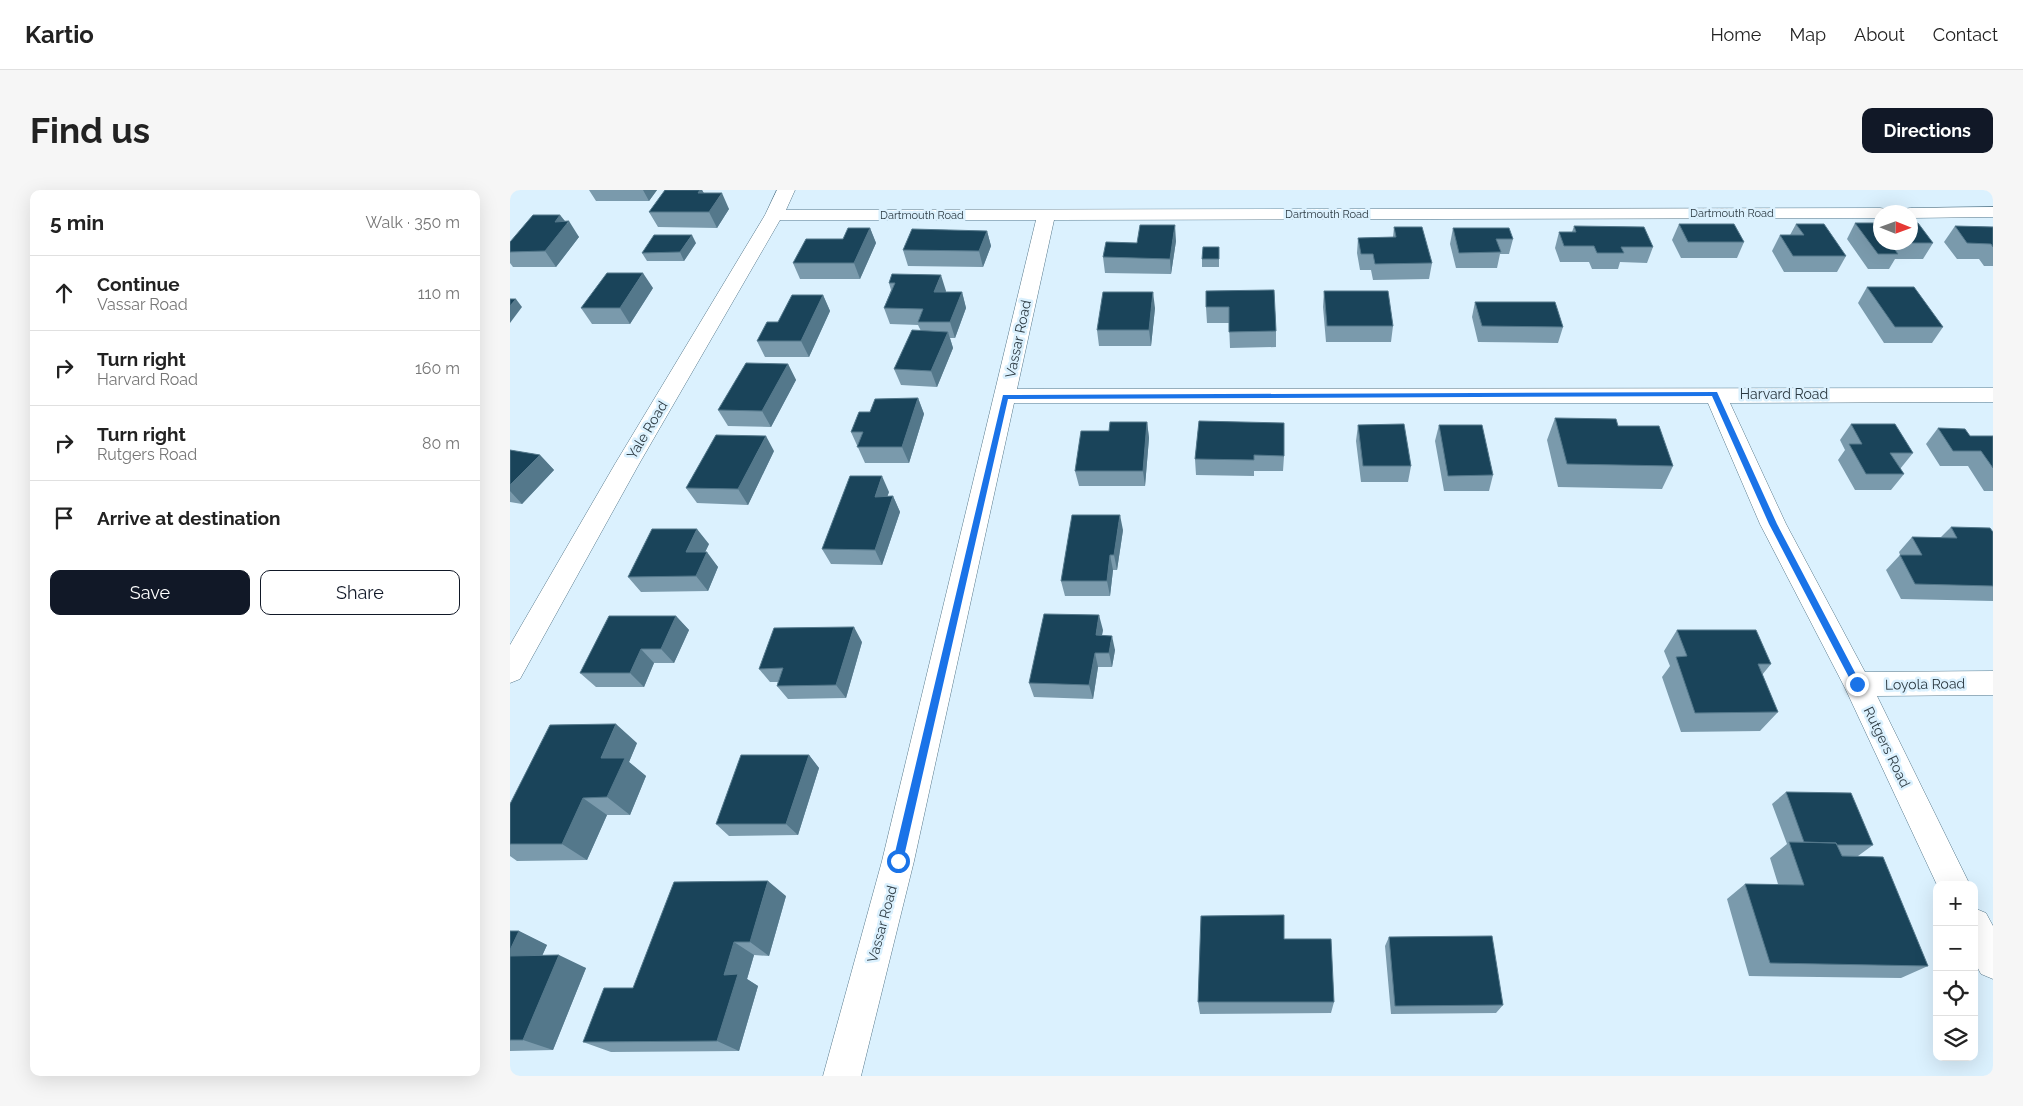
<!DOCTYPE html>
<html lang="en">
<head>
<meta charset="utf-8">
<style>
	body { margin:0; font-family:Raleway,sans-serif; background:#f6f6f6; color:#222 }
	.controls { position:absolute; right:15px; bottom:15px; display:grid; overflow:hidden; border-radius:10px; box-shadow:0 5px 20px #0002 }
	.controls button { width:45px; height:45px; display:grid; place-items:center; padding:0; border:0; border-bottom:1px solid #e0e0e0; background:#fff; color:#222; font:25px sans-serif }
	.compass { position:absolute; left:1363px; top:15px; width:45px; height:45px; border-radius:50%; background:#fff; box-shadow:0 5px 20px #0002; rotate:91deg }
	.stop { position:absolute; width:15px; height:15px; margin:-11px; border:4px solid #1a73e8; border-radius:50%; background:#fff }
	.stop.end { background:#1a73e8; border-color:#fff; box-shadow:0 1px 5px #0008 }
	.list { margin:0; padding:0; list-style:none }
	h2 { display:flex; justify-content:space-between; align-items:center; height:65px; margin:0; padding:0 20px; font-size:21px }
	h2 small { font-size:16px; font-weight:400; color:#767676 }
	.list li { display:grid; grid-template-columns:32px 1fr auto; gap:15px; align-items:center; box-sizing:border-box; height:75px; padding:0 20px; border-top:1px solid #e0e0e0 }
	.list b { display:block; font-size:19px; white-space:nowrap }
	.list p { margin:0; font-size:16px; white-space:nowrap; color:#767676 }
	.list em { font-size:16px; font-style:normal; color:#767676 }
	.actions { display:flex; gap:10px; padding:15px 20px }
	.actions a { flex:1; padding:11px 0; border:1px solid #111827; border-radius:10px; text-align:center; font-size:18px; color:#111827 }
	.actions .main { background:#111827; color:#fff }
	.icon { flex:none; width:28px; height:28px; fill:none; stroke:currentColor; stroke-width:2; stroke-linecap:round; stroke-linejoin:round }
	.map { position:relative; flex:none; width:1483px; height:886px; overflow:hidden; border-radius:10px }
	header { display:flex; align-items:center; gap:30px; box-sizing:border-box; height:70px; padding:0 25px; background:#fff; border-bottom:1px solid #e0e0e0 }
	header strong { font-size:24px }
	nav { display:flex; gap:28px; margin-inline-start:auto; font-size:18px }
	.intro { display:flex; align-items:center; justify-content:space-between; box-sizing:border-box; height:120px; padding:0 30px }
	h1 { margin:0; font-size:35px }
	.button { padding:12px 22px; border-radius:10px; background:#111827; color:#fff; font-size:18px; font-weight:700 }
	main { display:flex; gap:30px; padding:0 30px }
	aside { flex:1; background:#fff; border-radius:10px; box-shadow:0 5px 20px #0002 }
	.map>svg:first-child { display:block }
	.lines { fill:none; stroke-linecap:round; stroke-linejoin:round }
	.minor-casing { stroke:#56788b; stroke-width:1 }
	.minor { fill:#fff; fill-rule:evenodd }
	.wall { fill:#7a9aac }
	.shaded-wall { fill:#54788b }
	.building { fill:#1a445a; stroke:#54788b }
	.route { fill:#1a73e8 }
	.labels { text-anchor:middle; stroke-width:5; stroke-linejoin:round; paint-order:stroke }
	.far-street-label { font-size:11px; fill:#2c3a42; stroke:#dbf1fe }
	.street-label { font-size:14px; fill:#2c3a42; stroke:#dbf1fe }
</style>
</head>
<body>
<header>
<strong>Kartio</strong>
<nav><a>Home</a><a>Map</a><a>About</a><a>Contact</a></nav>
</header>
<div class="intro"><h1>Find us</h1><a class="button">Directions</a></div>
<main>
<aside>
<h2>5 min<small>Walk · 350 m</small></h2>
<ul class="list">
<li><svg class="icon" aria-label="ahead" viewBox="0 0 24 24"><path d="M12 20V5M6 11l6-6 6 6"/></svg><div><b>Continue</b><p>Vassar Road</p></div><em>110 m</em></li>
<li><svg class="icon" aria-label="right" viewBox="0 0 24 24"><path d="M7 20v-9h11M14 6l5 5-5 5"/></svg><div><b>Turn right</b><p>Harvard Road</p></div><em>160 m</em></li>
<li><svg class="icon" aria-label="right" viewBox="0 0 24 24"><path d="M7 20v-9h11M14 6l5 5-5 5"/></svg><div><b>Turn right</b><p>Rutgers Road</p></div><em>80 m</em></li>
<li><svg class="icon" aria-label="arrive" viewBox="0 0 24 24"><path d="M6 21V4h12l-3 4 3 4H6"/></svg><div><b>Arrive at destination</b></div></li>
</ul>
<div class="actions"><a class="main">Save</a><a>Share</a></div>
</aside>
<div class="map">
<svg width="1483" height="886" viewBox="0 0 1483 886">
	<rect width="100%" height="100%" fill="#dbf1fe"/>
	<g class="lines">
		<g class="minor-casing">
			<path id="minor" d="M 267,0 L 285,0 L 276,20 L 1370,18 L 1376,19 L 1379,22 L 1370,22 L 1370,28 L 544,30 L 507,199 L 1483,198 L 1483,212 L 1220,213 L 1276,334 L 1355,482 L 1483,481 L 1483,505 L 1367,506 L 1460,695 L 1427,695 L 1335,498 L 1250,334 L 1198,213 L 504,213 L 404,671 L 351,886 L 313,886 L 372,671 L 526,30 L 270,30 L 129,274 L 10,489 L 0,493 L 0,455 L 105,274 L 255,25 Z
				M 1483,17 L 1483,27 L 1400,28 L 1400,22 L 1391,22 L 1394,19 L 1400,18 Z
				M 1464,718 L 1476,723 L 1483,736 L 1483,789 L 1471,784 L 1464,771 Z"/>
		</g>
		<use href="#minor" class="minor"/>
	</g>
	<path class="wall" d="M 79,0 L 147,0 L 139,11 L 86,11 Z
		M 192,0 L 194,3 L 219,19 L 207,38 L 148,37 L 139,22 Z
		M 50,25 L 55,31 L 69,47 L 46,77 L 3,77 L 0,73 L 0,52 Z
		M 1345,33 L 1423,53 L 1413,69 L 1385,69 L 1379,79 L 1358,79 L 1337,49 Z
		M 1169,34 L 1234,52 L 1227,68 L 1171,68 L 1162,50 Z
		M 1286,34 L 1336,66 L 1327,82 L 1274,82 L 1262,61 L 1270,45 L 1280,45 Z
		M 1064,36 L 1143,57 L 1137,73 L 1110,72 L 1108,79 L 1082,79 L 1079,72 L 1050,72 L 1045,58 L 1049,42 L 1062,42 Z
		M 1445,36 L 1483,37 L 1483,76 L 1474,76 L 1469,69 L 1447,69 L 1434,52 Z
		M 884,37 L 922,73 L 919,89 L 863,90 L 861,80 L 850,80 L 847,63 L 848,48 L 883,47 Z
		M 360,38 L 366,53 L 350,89 L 290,89 L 283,73 L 333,49 Z
		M 943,38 L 1003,49 L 999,64 L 990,64 L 987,78 L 946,78 L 940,54 Z
		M 477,41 L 481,56 L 473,77 L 398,76 L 393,60 Z
		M 666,51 L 661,84 L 595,83 L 593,67 L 627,53 Z
		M 186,53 L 174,71 L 137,71 L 132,63 Z
		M 709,57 L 709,77 L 692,77 L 692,69 Z
		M 382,84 L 436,101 L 435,102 L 452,102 L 456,118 L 445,148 L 440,148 L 443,158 L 427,197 L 391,195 L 384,179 L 411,141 L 408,135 L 380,134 L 374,118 L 381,100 L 379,93 Z
		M 1357,97 L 1433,137 L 1422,153 L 1374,153 L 1348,113 Z
		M 143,98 L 120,134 L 82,134 L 71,118 Z
		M 764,100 L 766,141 L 766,157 L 720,158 L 719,133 L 697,133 L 696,117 Z
		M 814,101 L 883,136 L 881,152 L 816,152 L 813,117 Z
		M 313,105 L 320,121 L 299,167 L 255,167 L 247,151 L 268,132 Z
		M 965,112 L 1053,137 L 1048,153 L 968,152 L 962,127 Z
		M 645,118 L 641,156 L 589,156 L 587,140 Z
		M 278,174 L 286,190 L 261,237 L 218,236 L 208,220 Z
		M 408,208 L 414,224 L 399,273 L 355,273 L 341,242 Z
		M 1045,228 L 1108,236 L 1163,276 L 1152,299 L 1048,297 L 1037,250 Z
		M 689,231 L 774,266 L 773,281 L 744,281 L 744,286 L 686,285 L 685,269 Z
		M 637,232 L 639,248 L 635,296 L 569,296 L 565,281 L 599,241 Z
		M 1341,234 L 1403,263 L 1390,279 L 1394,284 L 1381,300 L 1345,300 L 1328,270 L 1335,260 L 1330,250 Z
		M 848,235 L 901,276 L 898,292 L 851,292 L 846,251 Z
		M 929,235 L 983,285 L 979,301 L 934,301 L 925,251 Z
		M 1428,238 L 1460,246 L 1483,246 L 1483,301 L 1474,301 L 1458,276 L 1430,276 L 1416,254 Z
		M 0,260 L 30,265 L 44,280 L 12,314 L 0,312 Z
		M 264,261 L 238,315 L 187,313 L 176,298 Z
		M 379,302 L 377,306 L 383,306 L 390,322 L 372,375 L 321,374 L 312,359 Z
		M 1441,337 L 1483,342 L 1483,411 L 1391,409 L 1376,380 L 1390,365 L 1389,362 L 1402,347 L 1431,347 Z
		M 613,340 L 607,380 L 603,380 L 600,406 L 555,406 L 551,391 Z
		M 199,354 L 195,362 L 208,377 L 198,401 L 131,402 L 118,387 Z
		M 166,426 L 179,440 L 164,473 L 144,473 L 134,497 L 86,497 L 70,483 Z
		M 593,440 L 592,445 L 605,460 L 602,477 L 588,477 L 583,509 L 524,507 L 519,493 Z
		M 1167,440 L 1261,474 L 1252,485 L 1268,522 L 1250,541 L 1171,542 L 1152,487 L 1160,476 L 1154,461 Z
		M 352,452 L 336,508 L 278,509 L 267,496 L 268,492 L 260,492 L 249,479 Z
		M 127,553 L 119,572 L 136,586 L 120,625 L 97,625 L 77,670 L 7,671 L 0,666 L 0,614 Z
		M 299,565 L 309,578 L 288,645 L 219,646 L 206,634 Z
		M 1276,602 L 1363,655 L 1348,666 L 1418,776 L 1391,788 L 1239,786 L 1217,709 L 1235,694 L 1268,694 L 1260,668 L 1277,654 L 1262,614 Z
		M 276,706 L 259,766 L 244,765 L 237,789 L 248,796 L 229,861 L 101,862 L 73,852 L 123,798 Z
		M 0,741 L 9,741 L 37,755 L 32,766 L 76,778 L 43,860 L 0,861 Z
		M 879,747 L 993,815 L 986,823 L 881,824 L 875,756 Z
		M 774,749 L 824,812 L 821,823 L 690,824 L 688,812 Z"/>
	<path class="shaded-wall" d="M 133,0 L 147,0 L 139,11 Z
		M 190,0 L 192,0 L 199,13 L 188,3 Z
		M 212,3 L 219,19 L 207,38 L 199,22 Z
		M 50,25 L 57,34 L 59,31 L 69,47 L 46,77 L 35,61 L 45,32 Z
		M 665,35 L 666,51 L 661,84 L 660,69 Z
		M 360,38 L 366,53 L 350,89 L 344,73 Z
		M 477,41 L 481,56 L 473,77 L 469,61 Z
		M 182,45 L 186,53 L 174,71 L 170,62 Z
		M 133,83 L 143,98 L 120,134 L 110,118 Z
		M 431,85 L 436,101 L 429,118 L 424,102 Z
		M 452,102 L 456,118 L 445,148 L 440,132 Z
		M 643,102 L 645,118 L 641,156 L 639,140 Z
		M 313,105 L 320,121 L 299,167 L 291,151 Z
		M 6,109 L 12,117 L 0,133 L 0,116 Z
		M 438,142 L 443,158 L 427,197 L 421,181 Z
		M 278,174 L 286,190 L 261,237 L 252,221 Z
		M 408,208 L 414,224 L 399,273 L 392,257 Z
		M 637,232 L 639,248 L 635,296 L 633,281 Z
		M 256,246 L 264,261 L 238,315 L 228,299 Z
		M 30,265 L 44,280 L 12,314 L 0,301 L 0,295 Z
		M 372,286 L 379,302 L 372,322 L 365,307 Z
		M 383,306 L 390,322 L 372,375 L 365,360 Z
		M 610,325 L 613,340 L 607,380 L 604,365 Z
		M 187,339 L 199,354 L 188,377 L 176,362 Z
		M 197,362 L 208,377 L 198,401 L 186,386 Z
		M 600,365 L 603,380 L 600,406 L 597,391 Z
		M 589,425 L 593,440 L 589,459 L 586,445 Z
		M 166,426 L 179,440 L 164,473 L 151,459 Z
		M 344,437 L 352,452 L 336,508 L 326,495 Z
		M 602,446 L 605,460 L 602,477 L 599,463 Z
		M 131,459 L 144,473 L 134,497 L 120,483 Z
		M 585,463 L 588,477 L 583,509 L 579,495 Z
		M 106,534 L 127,553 L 119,572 L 136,586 L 120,625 L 97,607 L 91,568 Z
		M 299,565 L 309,578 L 288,645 L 276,634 Z
		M 73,608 L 97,625 L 77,670 L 52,654 Z
		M 258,691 L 276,706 L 259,766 L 240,752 Z
		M 9,741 L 37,755 L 26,779 L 0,768 L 0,760 Z
		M 224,752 L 244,765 L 237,789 L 248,796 L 229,861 L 207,851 L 214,785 Z
		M 49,765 L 76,778 L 43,860 L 13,850 Z"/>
	<path class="building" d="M 155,0 L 190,0 L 188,3 L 212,3 L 199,22 L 139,22 Z
		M 23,25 L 50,25 L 45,32 L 59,31 L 35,61 L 0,62 L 0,52 Z
		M 1345,33 L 1370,33 L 1370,52 L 1400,52 L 1400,33 L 1408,33 L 1423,53 L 1380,53 L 1388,64 L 1368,64 Z
		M 1169,34 L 1224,34 L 1234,52 L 1178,52 Z
		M 1286,34 L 1314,34 L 1336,66 L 1283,66 L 1270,45 L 1294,45 Z
		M 630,35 L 665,35 L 660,69 L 593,67 L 596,52 L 627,53 Z
		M 1064,36 L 1134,37 L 1143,57 L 1111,57 L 1114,63 L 1087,63 L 1084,56 L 1054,56 L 1049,42 L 1066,42 Z
		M 1445,36 L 1483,37 L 1483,57 L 1481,54 L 1457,53 Z
		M 884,37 L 912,37 L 922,73 L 865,74 L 863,64 L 851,64 L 848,48 L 886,47 Z
		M 338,38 L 360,38 L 344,73 L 283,73 L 296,49 L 333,49 Z
		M 943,38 L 999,38 L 1003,49 L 986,49 L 991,62 L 949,63 Z
		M 402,39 L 477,41 L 469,61 L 393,60 Z
		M 144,45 L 182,45 L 170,62 L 132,63 Z
		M 693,57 L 709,57 L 709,69 L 692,69 Z
		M 97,83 L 133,83 L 110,118 L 71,118 Z
		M 382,84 L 431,85 L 424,102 L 452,102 L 440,132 L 408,132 L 413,119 L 374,118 L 385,93 L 379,93 Z
		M 1357,97 L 1404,97 L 1433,137 L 1385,137 Z
		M 764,100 L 766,141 L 719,142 L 719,117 L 696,117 L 696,101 Z
		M 814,101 L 878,101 L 883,136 L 817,136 Z
		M 593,102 L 643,102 L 639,140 L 587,140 Z
		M 282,105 L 313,105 L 291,151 L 247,151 L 257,132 L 268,132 Z
		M 0,109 L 6,109 L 0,116 Z
		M 965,112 L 1045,112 L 1053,137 L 972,136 Z
		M 402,140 L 438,142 L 421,181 L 384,179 Z
		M 236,173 L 278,174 L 252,221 L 208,220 Z
		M 408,208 L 392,257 L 347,257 L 353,242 L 341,242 L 349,222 L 360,222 L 365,209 Z
		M 1045,228 L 1106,229 L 1108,236 L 1149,236 L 1163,276 L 1057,274 Z
		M 689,231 L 774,233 L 774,266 L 744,265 L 744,270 L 685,269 Z
		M 600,232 L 637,232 L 633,281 L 565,281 L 571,241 L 599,241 Z
		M 894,234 L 901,276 L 853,276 L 848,235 Z
		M 1341,234 L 1385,234 L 1403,263 L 1380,263 L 1394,284 L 1356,284 L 1339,254 L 1352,254 Z
		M 929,235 L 972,235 L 983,285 L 938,286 Z
		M 1428,238 L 1455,239 L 1460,246 L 1483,246 L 1483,278 L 1471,261 L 1443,261 Z
		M 206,245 L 256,246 L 228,299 L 176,298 Z
		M 0,260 L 30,265 L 0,295 Z
		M 340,286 L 372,286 L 365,307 L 383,306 L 365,360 L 312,359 Z
		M 562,325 L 610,325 L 604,365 L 600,365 L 597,391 L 551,391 Z
		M 1441,337 L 1480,338 L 1483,342 L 1483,396 L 1405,394 L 1390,365 L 1412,365 L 1402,347 L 1447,348 Z
		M 142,339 L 187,339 L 176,362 L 197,362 L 186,386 L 118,387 Z
		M 534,424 L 589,425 L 586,445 L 602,446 L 599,463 L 585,463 L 579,495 L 519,493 Z
		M 99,426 L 166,426 L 151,459 L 131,459 L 120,483 L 70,483 Z
		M 344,437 L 326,495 L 267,496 L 273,478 L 249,479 L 264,438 Z
		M 1167,440 L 1246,440 L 1261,474 L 1248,474 L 1268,522 L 1185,523 L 1166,467 L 1177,466 Z
		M 106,534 L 91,568 L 115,568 L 97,607 L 73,608 L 52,654 L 0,654 L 0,614 L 40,535 Z
		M 231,565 L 299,565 L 276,634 L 206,634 Z
		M 1276,602 L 1341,603 L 1363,655 L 1327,655 L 1326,653 L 1294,652 Z
		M 1279,652 L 1326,653 L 1332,666 L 1373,667 L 1418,776 L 1260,773 L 1235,694 L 1294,695 Z
		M 258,691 L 240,752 L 224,752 L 214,785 L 228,784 L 207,851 L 73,852 L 94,798 L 123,798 L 164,692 Z
		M 774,725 L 774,749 L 821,749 L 824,812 L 688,812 L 691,726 Z
		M 0,741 L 9,741 L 0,760 Z
		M 982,746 L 993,815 L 885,816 L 879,747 Z
		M 49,765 L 13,850 L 0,850 L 0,766 Z"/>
	<path class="route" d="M 1207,202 L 1267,334 L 1350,492 L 1350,497 L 1344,497 L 1259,334 L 1202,206 L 498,209 L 393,671 L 391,674 L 384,674 L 383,671 L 493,205 Z"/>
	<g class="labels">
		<g class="far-street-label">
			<text x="1222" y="27">Dartmouth Road</text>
			<text x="817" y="28">Dartmouth Road</text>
			<text x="412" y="29">Dartmouth Road</text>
		</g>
		<g class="street-label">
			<text transform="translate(508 149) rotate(-78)" y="5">Vassar Road</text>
			<text x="1274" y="209">Harvard Road</text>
			<text transform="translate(137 240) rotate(-59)" y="5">Yale Road</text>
			<text transform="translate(1415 494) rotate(-1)" y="5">Loyola Road</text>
			<text transform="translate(1377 557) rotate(64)" y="5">Rutgers Road</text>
			<text transform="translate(372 734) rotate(-75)" y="5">Vassar Road</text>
		</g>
	</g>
</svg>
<div class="controls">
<button>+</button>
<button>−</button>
<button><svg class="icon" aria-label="locate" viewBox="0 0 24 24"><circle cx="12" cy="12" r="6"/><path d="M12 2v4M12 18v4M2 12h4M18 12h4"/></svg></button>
<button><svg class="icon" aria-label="layers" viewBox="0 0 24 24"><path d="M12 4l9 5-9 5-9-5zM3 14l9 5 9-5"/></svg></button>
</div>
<svg class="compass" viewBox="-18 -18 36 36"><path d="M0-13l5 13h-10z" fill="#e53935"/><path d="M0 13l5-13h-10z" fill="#767676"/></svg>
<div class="stop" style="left:388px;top:671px"></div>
<div class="stop end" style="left:1347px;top:494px"></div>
</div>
</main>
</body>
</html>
